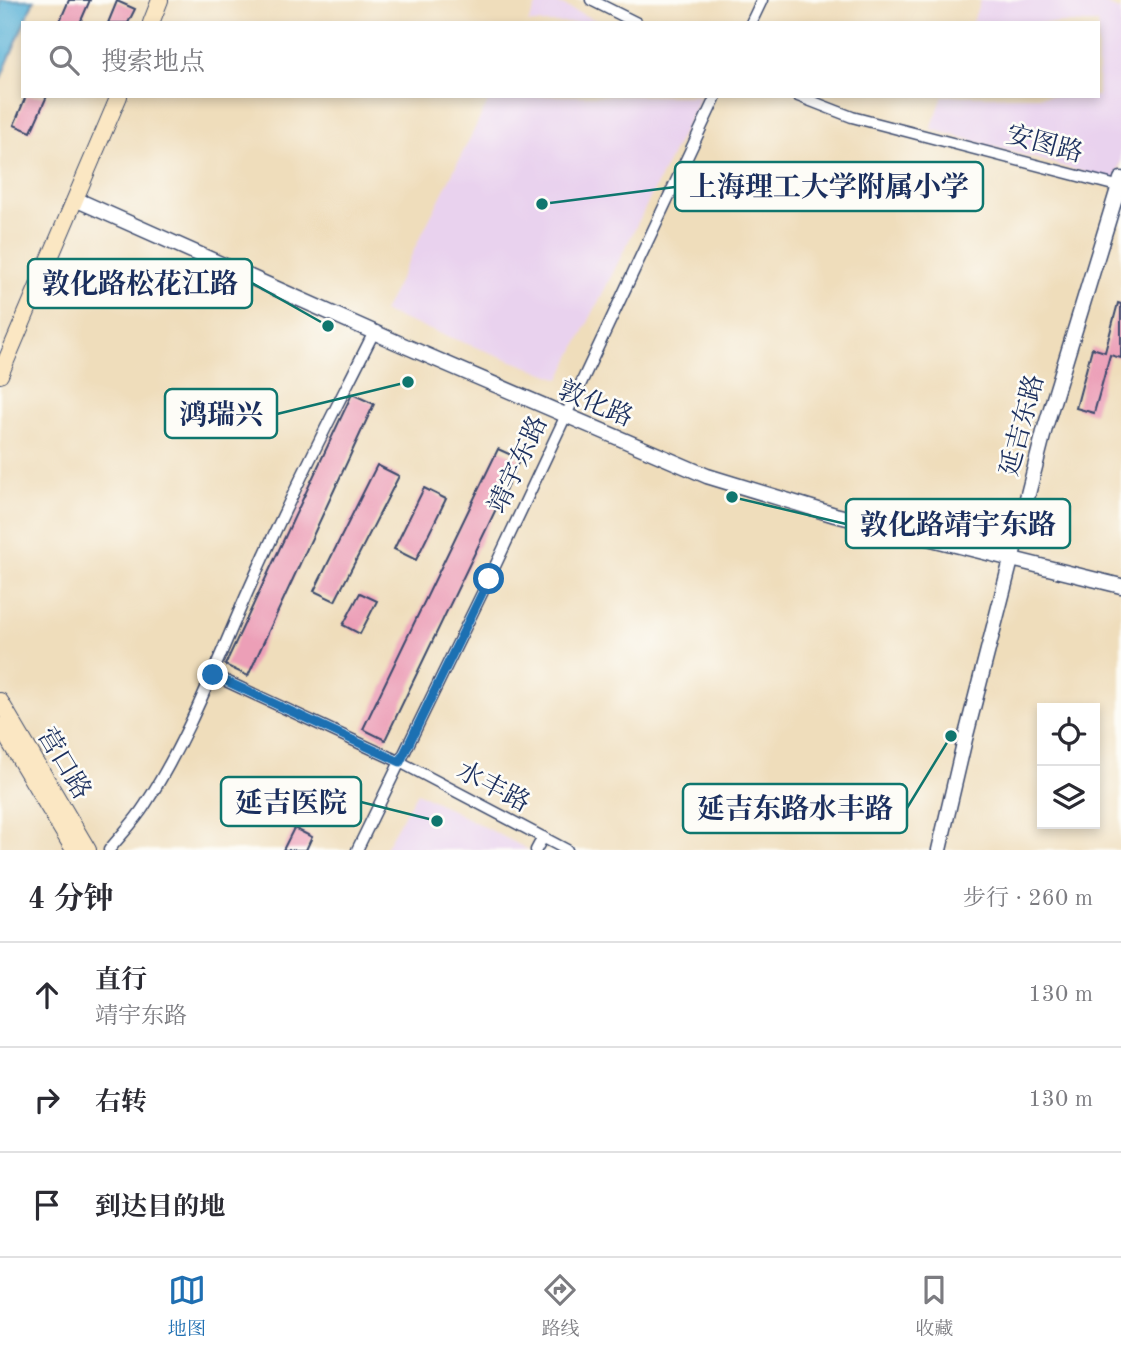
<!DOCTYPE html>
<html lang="zh">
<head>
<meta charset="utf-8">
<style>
	body { margin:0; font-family:"Old Standard TT","Noto Serif SC",serif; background:#f7f7f7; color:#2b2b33 }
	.controls { position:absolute; right:21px; bottom:21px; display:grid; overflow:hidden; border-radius:0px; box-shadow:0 4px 10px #0003 }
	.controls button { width:63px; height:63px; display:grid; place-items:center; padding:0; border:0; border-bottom:2px solid #e1e1e2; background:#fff; color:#2b2b33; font:35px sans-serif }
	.stop { position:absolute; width:21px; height:21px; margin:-16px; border:5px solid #1f6fb2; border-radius:50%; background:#fff }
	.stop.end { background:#1f6fb2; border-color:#fff; box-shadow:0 2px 7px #0008 }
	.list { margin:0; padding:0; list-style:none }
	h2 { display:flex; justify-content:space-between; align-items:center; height:91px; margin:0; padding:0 28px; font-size:30px }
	h2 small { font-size:23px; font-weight:400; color:#7c7c81 }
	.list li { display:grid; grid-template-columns:46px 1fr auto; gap:21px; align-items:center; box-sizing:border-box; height:105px; padding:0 28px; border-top:2px solid #e1e1e2 }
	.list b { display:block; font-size:26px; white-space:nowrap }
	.list p { margin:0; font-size:23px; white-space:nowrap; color:#7c7c81 }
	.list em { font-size:23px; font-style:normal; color:#7c7c81 }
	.icon { flex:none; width:38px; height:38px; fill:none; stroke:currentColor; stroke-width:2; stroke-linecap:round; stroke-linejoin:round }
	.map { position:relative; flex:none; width:1121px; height:850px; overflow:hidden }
	.search { position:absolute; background:#fff; box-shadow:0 4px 10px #0003; left:21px; right:21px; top:21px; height:77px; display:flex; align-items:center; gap:18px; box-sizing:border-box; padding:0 24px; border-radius:0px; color:#7c7c81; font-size:26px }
	.sheet { height:406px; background:#fff }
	nav { display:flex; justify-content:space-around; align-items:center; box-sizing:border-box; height:98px; border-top:2px solid #e1e1e2; background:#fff; font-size:19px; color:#7c7c81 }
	nav a { display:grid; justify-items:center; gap:4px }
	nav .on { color:#1f6fb2 }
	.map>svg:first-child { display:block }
	.built { fill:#e9d2ee }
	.water { fill:#59b1d6; stroke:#3a709a; stroke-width:2 }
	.building { fill:#ec9fb7 }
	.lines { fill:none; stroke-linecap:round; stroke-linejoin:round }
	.minor-casing { stroke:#3b496c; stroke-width:13 }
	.tertiary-casing { stroke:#3b496c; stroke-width:17 }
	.secondary-casing { stroke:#3b496c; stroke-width:18 }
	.minor { stroke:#fff; stroke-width:10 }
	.tertiary { stroke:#fff; stroke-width:14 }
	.secondary { stroke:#fbe7c3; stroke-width:16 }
	.route { stroke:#1f6fb2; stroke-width:9 }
	.labels { text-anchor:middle; stroke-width:5; stroke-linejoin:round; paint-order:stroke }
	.street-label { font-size:26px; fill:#1b2f5e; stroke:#fdfcf7 }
	.leader { fill:none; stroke:#0f766e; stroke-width:2.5 }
	.callout-dot { fill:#0f766e; stroke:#fdfcf7; stroke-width:2.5 }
	.callout { fill:#fdfcf7; stroke:#0f766e; stroke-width:2.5 }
	.callout-label { font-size:28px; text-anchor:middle; font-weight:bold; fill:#1b2f5e }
</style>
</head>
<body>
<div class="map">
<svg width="1121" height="850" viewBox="0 0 1121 850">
	<rect width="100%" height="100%" fill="#fdfcf7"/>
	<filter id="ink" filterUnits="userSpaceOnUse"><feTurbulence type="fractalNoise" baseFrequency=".0143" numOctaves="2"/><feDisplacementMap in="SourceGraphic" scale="14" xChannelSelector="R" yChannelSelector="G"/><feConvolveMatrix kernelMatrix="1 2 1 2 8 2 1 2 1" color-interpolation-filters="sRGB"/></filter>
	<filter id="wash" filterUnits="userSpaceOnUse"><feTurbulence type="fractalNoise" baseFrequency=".00686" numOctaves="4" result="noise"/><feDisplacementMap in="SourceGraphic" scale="28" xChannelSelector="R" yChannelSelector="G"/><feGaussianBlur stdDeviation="1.57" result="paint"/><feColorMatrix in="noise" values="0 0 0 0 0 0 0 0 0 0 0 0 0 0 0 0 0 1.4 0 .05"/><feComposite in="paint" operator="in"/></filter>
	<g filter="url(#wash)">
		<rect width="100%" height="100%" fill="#efddbb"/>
		<path class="built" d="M 539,0 L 551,0 L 602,23 L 528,23 Z
			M 981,0 L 1096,0 L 1121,11 L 1121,161 L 1115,181 L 931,129 L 943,96 L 1098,96 L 1098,23 L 972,23 Z
			M 491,96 L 701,96 L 560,379 L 383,312 Z
			M 417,792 L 529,850 L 384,850 Z"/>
		<path class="water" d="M 0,0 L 34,0 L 0,80 Z"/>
		<g id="blocks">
			<path class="building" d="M 69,0 L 90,0 L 80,23 L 59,23 Z
				M 117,1 L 135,9 L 128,23 L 108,23 Z
				M 26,96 L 47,96 L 31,132 L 14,125 Z
				M 1118,303 L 1121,304 L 1121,358 L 1110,355 L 1094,413 L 1076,408 L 1092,348 L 1105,352 Z
				M 352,394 L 374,404 L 248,676 L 225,665 Z
				M 498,449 L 520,459 L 385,740 L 363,729 Z
				M 377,465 L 399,476 L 335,601 L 314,591 Z
				M 424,488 L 446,499 L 416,560 L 394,549 Z
				M 360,593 L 377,601 L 360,634 L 343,625 Z
				M 294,828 L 312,837 L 306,850 L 283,850 Z"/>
		</g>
	</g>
	<g filter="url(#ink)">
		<use href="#blocks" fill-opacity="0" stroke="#3b496c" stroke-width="2"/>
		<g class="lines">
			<g class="minor-casing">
				<path id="minor" d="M 591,0 L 637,23
					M 751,23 L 762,0
					M 798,96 L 852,117 L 1121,187
					M 213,675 L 400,762 L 567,850
					M 109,850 C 121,835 135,821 145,805 C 191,734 219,655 253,580 C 290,496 333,414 374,332
					M 357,850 L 489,579 L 716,96
					M 536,850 L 543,837"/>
			</g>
			<g class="tertiary-casing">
				<path id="tertiary" d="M 75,199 L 396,342 L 707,476 L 835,515 L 1121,586
					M 939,850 L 965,739 L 1045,428 L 1121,179"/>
			</g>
			<g class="secondary-casing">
				<path id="secondary" d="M 151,23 L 160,0
					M 0,375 L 119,96
					M 0,701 L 88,850
					M 0,726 L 74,850"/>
			</g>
			<use href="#minor" class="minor"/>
			<use href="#tertiary" class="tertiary"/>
			<use href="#secondary" class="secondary"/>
		</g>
	</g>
	<g class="lines" filter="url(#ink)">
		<path class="route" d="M 213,675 L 400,762 L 489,579"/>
	</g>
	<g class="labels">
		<g class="street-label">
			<text transform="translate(1045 143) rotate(15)" y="9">安图路</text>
			<text transform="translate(596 403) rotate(23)" y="9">敦化路</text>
			<text transform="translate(1021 425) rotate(-75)" y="9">延吉东路</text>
			<text transform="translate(517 464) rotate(-65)" y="9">靖宇东路</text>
			<text transform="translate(65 763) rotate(59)" y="9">营口路</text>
			<text transform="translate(494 786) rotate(28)" y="9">水丰路</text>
		</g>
	</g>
	<path class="leader" d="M542 204L675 187M328 326L252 283M408 382L277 414M732 497L846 524M437 821L361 802M951 736L907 808"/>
	<g class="callout-dot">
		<circle cx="542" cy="204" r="7"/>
		<circle cx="328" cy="326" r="7"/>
		<circle cx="408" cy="382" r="7"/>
		<circle cx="732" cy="497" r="7"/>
		<circle cx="437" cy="821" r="7"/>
		<circle cx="951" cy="736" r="7"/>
	</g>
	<g class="callout">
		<rect x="675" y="162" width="308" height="49" rx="7"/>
		<rect x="28" y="259" width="224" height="49" rx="7"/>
		<rect x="165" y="389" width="112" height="49" rx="7"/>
		<rect x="846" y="499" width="224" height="49" rx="7"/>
		<rect x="221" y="777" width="140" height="49" rx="7"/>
		<rect x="683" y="784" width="224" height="49" rx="7"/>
	</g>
	<g class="callout-label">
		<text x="829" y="196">上海理工大学附属小学</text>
		<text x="140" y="293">敦化路松花江路</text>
		<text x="221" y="424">鸿瑞兴</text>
		<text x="958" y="534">敦化路靖宇东路</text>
		<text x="291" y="812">延吉医院</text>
		<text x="795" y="818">延吉东路水丰路</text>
	</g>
</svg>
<div class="controls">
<button><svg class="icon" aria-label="locate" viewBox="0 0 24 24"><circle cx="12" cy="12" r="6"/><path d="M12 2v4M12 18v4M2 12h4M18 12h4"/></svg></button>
<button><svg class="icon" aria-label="layers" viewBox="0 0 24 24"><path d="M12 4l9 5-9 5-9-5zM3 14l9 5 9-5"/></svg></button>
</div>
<div class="stop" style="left:489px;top:579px"></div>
<div class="stop end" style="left:213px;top:675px"></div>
<div class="search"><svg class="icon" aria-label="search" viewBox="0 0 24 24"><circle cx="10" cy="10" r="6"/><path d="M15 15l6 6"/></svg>搜索地点</div>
</div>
<section class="sheet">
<h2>4 分钟<small>步行 · 260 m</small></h2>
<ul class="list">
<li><svg class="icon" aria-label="ahead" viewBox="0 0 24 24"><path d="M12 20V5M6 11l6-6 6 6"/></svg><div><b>直行</b><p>靖宇东路</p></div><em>130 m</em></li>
<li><svg class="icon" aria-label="right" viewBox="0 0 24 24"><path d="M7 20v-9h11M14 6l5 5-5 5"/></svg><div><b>右转</b></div><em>130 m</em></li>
<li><svg class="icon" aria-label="arrive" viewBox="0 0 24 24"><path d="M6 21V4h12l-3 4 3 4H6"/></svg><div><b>到达目的地</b></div></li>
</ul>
</section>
<nav>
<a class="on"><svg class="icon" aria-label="map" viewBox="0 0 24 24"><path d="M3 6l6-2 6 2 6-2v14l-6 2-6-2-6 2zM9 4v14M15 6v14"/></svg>地图</a>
<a><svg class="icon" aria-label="directions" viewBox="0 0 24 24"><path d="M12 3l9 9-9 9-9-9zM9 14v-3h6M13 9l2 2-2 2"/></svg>路线</a>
<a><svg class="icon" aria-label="saved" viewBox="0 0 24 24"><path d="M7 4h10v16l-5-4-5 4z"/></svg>收藏</a>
</nav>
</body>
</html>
